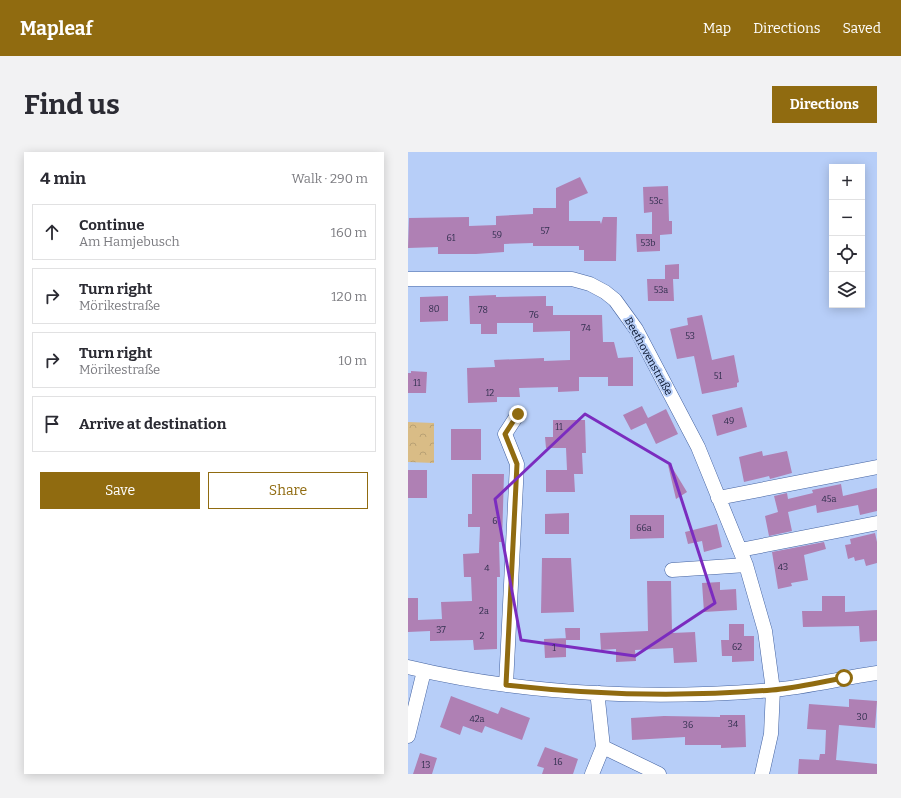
<!DOCTYPE html>
<html lang="en">
<head>
<meta charset="utf-8">
<style>
	body { margin:0; font-family:Bitter,serif; background:#f2f2f3; color:#2b2b33 }
	.controls { position:absolute; right:12px; top:12px; display:grid; overflow:hidden; border-radius:0px; box-shadow:0 2px 10px #0003 }
	.controls button { width:36px; height:36px; display:grid; place-items:center; padding:0; border:0; border-bottom:1px solid #e1e1e2; background:#fff; color:#2b2b33; font:20px sans-serif }
	.stop { position:absolute; width:12px; height:12px; margin:-9px; border:3px solid #906b10; border-radius:50%; background:#fff }
	.stop.end { background:#906b10; border-color:#fff; box-shadow:0 1px 4px #0008 }
	.list { margin:0; padding:0; list-style:none }
	h2 { display:flex; justify-content:space-between; align-items:center; height:52px; margin:0; padding:0 16px; font-size:17px }
	h2 small { font-size:13px; font-weight:400; color:#7c7c81 }
	.list li { display:grid; grid-template-columns:26px 1fr auto; gap:12px; align-items:center; box-sizing:border-box; height:56px; margin:0 8px 8px; padding:0 8px; border:1px solid #e1e1e2; border-radius:0px }
	.list b { display:block; font-size:15px; white-space:nowrap }
	.list p { margin:0; font-size:13px; white-space:nowrap; color:#7c7c81 }
	.list em { font-size:13px; font-style:normal; color:#7c7c81 }
	.actions { display:flex; gap:8px; padding:12px 16px }
	.actions a { flex:1; padding:9px 0; border:1px solid #906b10; border-radius:0px; text-align:center; font-size:14px; color:#906b10 }
	.actions .main { background:#906b10; color:#fff }
	.icon { flex:none; width:22px; height:22px; fill:none; stroke:currentColor; stroke-width:2; stroke-linecap:round; stroke-linejoin:round }
	.map { position:relative; flex:none; width:469px; height:622px; overflow:hidden; border-radius:0px }
	header { display:flex; align-items:center; gap:24px; box-sizing:border-box; height:56px; padding:0 20px; background:#906b10; color:#fff }
	header strong { font-size:19px }
	nav { display:flex; gap:22px; margin-inline-start:auto; font-size:14px }
	.intro { display:flex; align-items:center; justify-content:space-between; box-sizing:border-box; height:96px; padding:0 24px }
	h1 { margin:0; font-size:28px }
	.button { padding:10px 18px; border-radius:0px; background:#906b10; color:#fff; font-size:14px; font-weight:700 }
	main { display:flex; gap:24px; padding:0 24px }
	aside { flex:1; background:#fff; border-radius:0px; box-shadow:0 2px 10px #0003 }
	.map>svg:first-child { display:block }
	.park { fill:url(#park-crowns) }
	.building { fill:#af80b4 }
	.lines { fill:none; stroke-linecap:round; stroke-linejoin:round }
	.minor-casing { stroke:#4362a0; stroke-width:15 }
	.minor { stroke:#fff; stroke-width:14 }
	.route { stroke:#906b10; stroke-width:5 }
	.marked { fill:none; stroke:#7b2cbf; stroke-width:3; stroke-linejoin:round }
	.labels { text-anchor:middle; stroke-width:4; stroke-linejoin:round; paint-order:stroke }
	.number-label { font-size:9px; fill:#322f4f }
	.street-label { font-size:11px; fill:#08142d; stroke:#b7cef8 }
</style>
</head>
<body>
<header>
<strong>Mapleaf</strong>
<nav><a>Map</a><a>Directions</a><a>Saved</a></nav>
</header>
<div class="intro"><h1>Find us</h1><a class="button">Directions</a></div>
<main>
<aside>
<h2>4 min<small>Walk · 290 m</small></h2>
<ul class="list">
<li><svg class="icon" aria-label="ahead" viewBox="0 0 24 24"><path d="M12 20V5M6 11l6-6 6 6"/></svg><div><b>Continue</b><p>Am Hamjebusch</p></div><em>160 m</em></li>
<li><svg class="icon" aria-label="right" viewBox="0 0 24 24"><path d="M7 20v-9h11M14 6l5 5-5 5"/></svg><div><b>Turn right</b><p>Mörikestraße</p></div><em>120 m</em></li>
<li><svg class="icon" aria-label="right" viewBox="0 0 24 24"><path d="M7 20v-9h11M14 6l5 5-5 5"/></svg><div><b>Turn right</b><p>Mörikestraße</p></div><em>10 m</em></li>
<li><svg class="icon" aria-label="arrive" viewBox="0 0 24 24"><path d="M6 21V4h12l-3 4 3 4H6"/></svg><div><b>Arrive at destination</b></div></li>
</ul>
<div class="actions"><a class="main">Save</a><a>Share</a></div>
</aside>
<div class="map">
<svg width="469" height="622" viewBox="0 0 469 622">
	<defs>
		<pattern id="park-crowns" width="20" height="18" patternUnits="userSpaceOnUse"><rect width="20" height="18" fill="#d9bc86"/><path d="M2 6a3 3 0 1 1 6 0M12 15a3 3 0 1 1 6 0" fill="none" stroke="#b9a174"/></pattern>
	</defs>
	<rect width="100%" height="100%" fill="#b7cef8"/>
	<path class="park" d="M 0,270 L 26,271 L 26,311 L 0,310 Z"/>
	<path class="building" d="M 172,25 L 180,41 L 161,49 L 161,69 L 192,69 L 193,72 L 195,65 L 209,65 L 208,109 L 176,109 L 176,98 L 171,98 L 171,94 L 125,94 L 125,91 L 96,92 L 96,100 L 68,102 L 30,102 L 30,95 L 0,96 L 1,66 L 61,65 L 61,74 L 88,73 L 88,64 L 125,62 L 125,56 L 148,56 L 148,36 Z
		M 260,34 L 261,69 L 264,69 L 264,82 L 252,83 L 252,99 L 229,100 L 228,82 L 244,82 L 244,60 L 236,61 L 235,35 Z
		M 271,112 L 271,127 L 265,127 L 266,149 L 240,149 L 239,127 L 257,127 L 257,113 Z
		M 88,143 L 88,145 L 138,144 L 138,154 L 145,154 L 145,163 L 194,163 L 195,190 L 206,190 L 210,206 L 225,205 L 225,234 L 200,234 L 200,225 L 171,225 L 171,239 L 150,240 L 150,235 L 111,236 L 112,245 L 89,245 L 89,250 L 60,251 L 59,216 L 87,215 L 86,208 L 136,206 L 136,209 L 162,208 L 162,179 L 125,180 L 125,171 L 89,171 L 89,182 L 73,182 L 73,172 L 62,172 L 61,144 Z
		M 40,144 L 40,169 L 12,170 L 12,145 Z
		M 294,163 L 304,208 L 326,203 L 331,230 L 329,231 L 329,235 L 294,242 L 286,204 L 269,207 L 262,177 L 280,173 L 279,166 Z
		M 3,219 L 19,220 L 18,241 L 0,241 L 0,221 L 3,221 Z
		M 234,254 L 240,266 L 258,257 L 270,282 L 248,292 L 238,271 L 223,278 L 215,263 Z
		M 334,255 L 339,275 L 309,284 L 304,263 Z
		M 145,268 L 177,268 L 178,301 L 174,301 L 175,322 L 166,322 L 167,340 L 138,340 L 138,318 L 159,318 L 158,296 L 138,296 L 137,285 L 145,285 Z
		M 43,277 L 73,277 L 73,308 L 43,308 Z
		M 354,299 L 355,304 L 379,299 L 384,321 L 362,327 L 361,324 L 336,330 L 331,305 Z
		M 262,312 L 279,340 L 268,347 L 260,313 Z
		M 0,318 L 19,318 L 19,346 L 0,346 Z
		M 64,322 L 96,322 L 94,390 L 91,390 L 92,425 L 89,425 L 89,497 L 66,498 L 65,488 L 22,489 L 22,479 L 0,480 L 0,446 L 10,446 L 10,468 L 34,467 L 33,450 L 64,449 L 63,425 L 56,425 L 55,402 L 71,401 L 72,375 L 60,375 L 60,362 L 64,362 Z
		M 433,332 L 435,344 L 469,336 L 469,359 L 452,363 L 450,353 L 409,361 L 408,353 L 380,360 L 384,379 L 361,384 L 357,364 L 370,360 L 366,344 L 379,341 L 380,347 L 405,341 L 404,338 Z
		M 161,361 L 161,382 L 137,382 L 137,362 Z
		M 222,363 L 256,363 L 256,386 L 222,387 Z
		M 309,372 L 314,395 L 296,400 L 294,389 L 280,392 L 277,380 Z
		M 467,381 L 469,390 L 469,411 L 458,414 L 456,407 L 447,409 L 446,405 L 440,407 L 437,393 L 443,392 L 442,387 Z
		M 416,390 L 418,397 L 396,403 L 400,428 L 383,431 L 384,434 L 370,437 L 364,400 Z
		M 134,406 L 163,406 L 166,460 L 133,461 Z
		M 239,429 L 263,429 L 264,481 L 287,480 L 289,510 L 266,511 L 265,496 L 227,498 L 228,509 L 208,510 L 208,497 L 193,498 L 192,481 L 240,479 Z
		M 312,430 L 312,438 L 328,437 L 329,458 L 296,460 L 294,431 Z
		M 414,444 L 437,444 L 437,460 L 469,458 L 469,489 L 452,490 L 451,474 L 395,475 L 394,459 L 414,459 Z
		M 321,472 L 336,472 L 336,484 L 346,484 L 346,509 L 324,510 L 324,504 L 314,504 L 313,488 L 321,488 Z
		M 157,476 L 172,476 L 172,488 L 158,488 Z
		M 158,486 L 158,505 L 137,506 L 136,487 Z
		M 43,544 L 90,562 L 93,555 L 122,566 L 114,588 L 77,574 L 74,581 L 55,574 L 52,583 L 32,575 Z
		M 441,547 L 469,549 L 467,576 L 431,573 L 428,608 L 469,612 L 469,622 L 390,622 L 391,607 L 411,608 L 412,602 L 417,602 L 418,578 L 399,577 L 401,552 L 441,555 Z
		M 312,563 L 337,563 L 338,595 L 313,596 L 313,593 L 277,593 L 277,585 L 224,588 L 223,566 L 256,564 L 312,565 Z
		M 137,595 L 170,607 L 165,622 L 134,622 L 136,616 L 129,614 Z
		M 12,601 L 29,606 L 24,622 L 5,622 Z"/>
	<g class="lines">
		<g class="minor-casing">
			<path id="minor" d="M 0,127 L 164,127 L 182,132 L 197,140 L 207,148 L 228,177 L 290,295 L 338,413 L 357,479 L 365,538 L 363,582 L 354,622
				M 310,346 L 469,315
				M 332,398 L 469,371
				M 264,418 L 338,413
				M 0,515 C 116,543 246,548 364,538 C 399,535 434,526 469,521
				M 98,533 L 109,312 L 97,282 L 110,262
				M 0,584 L 16,519
				M 195,595 L 251,622
				M 184,622 L 195,595 L 190,548 L 191,541"/>
		</g>
		<use href="#minor" class="minor"/>
	</g>
	<g class="lines">
		<path class="route" d="M 110,262 L 97,282 L 109,312 L 98,533 C 186,543 276,545 364,538 C 388,536 412,530 436,526"/>
	</g>
	<path class="marked" d="M 177,262 L 262,312 L 307,451 L 227,504 L 113,488 L 87,347 Z"/>
	<g class="labels">
		<g class="number-label">
			<text x="248" y="52">53c</text>
			<text x="137" y="82">57</text>
			<text x="89" y="86">59</text>
			<text x="43" y="89">61</text>
			<text x="240" y="94">53b</text>
			<text x="253" y="141">53a</text>
			<text x="26" y="160">80</text>
			<text x="75" y="161">78</text>
			<text x="126" y="166">76</text>
			<text x="178" y="179">74</text>
			<text x="282" y="187">53</text>
			<text x="310" y="227">51</text>
			<text x="9" y="234">11</text>
			<text x="82" y="244">12</text>
			<text x="321" y="272">49</text>
			<text x="151" y="278">11</text>
			<text x="421" y="350">45a</text>
			<text x="87" y="372">6</text>
			<text x="236" y="379">66a</text>
			<text x="375" y="418">43</text>
			<text x="79" y="419">4</text>
			<text x="76" y="462">2a</text>
			<text x="33" y="481">37</text>
			<text x="74" y="487">2</text>
			<text x="329" y="498">62</text>
			<text x="146" y="499">1</text>
			<text x="454" y="568">30</text>
			<text x="69" y="570">42a</text>
			<text x="325" y="575">34</text>
			<text x="280" y="576">36</text>
			<text x="150" y="613">16</text>
			<text x="18" y="616">13</text>
		</g>
		<g class="street-label">
			<text transform="translate(241 204) rotate(61)" y="4">Beethovenstraße</text>
		</g>
	</g>
</svg>
<div class="controls">
<button>+</button>
<button>−</button>
<button><svg class="icon" aria-label="locate" viewBox="0 0 24 24"><circle cx="12" cy="12" r="6"/><path d="M12 2v4M12 18v4M2 12h4M18 12h4"/></svg></button>
<button><svg class="icon" aria-label="layers" viewBox="0 0 24 24"><path d="M12 4l9 5-9 5-9-5zM3 14l9 5 9-5"/></svg></button>
</div>
<div class="stop" style="left:436px;top:526px"></div>
<div class="stop end" style="left:110px;top:262px"></div>
</div>
</main>
</body>
</html>
